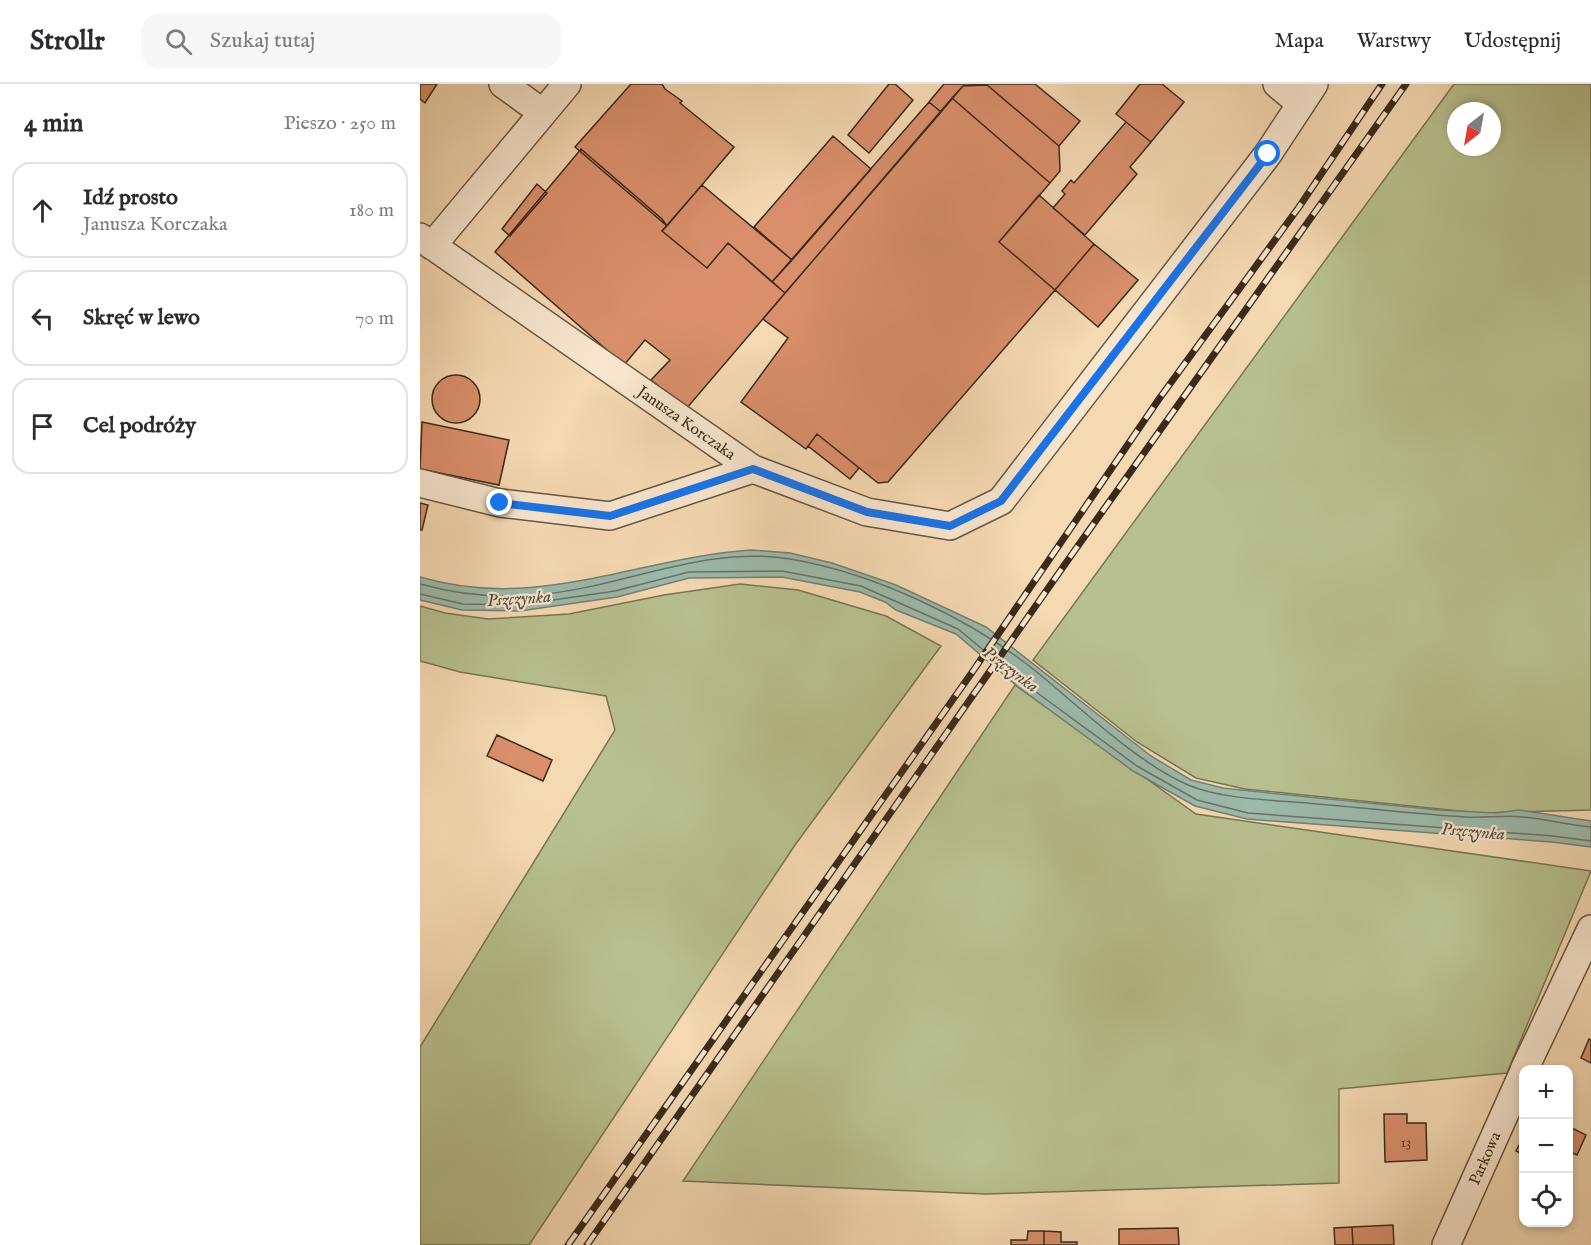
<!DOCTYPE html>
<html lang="pl">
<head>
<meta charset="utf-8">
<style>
	body { margin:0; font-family:"IM FELL English",serif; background:#f7f7f7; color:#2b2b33 }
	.controls { position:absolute; right:18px; bottom:18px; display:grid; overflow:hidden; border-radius:12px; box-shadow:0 3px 9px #0003 }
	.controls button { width:54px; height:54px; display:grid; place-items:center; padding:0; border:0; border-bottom:2px solid #e1e1e2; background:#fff; color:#2b2b33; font:30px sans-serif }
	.compass { position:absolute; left:1027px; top:18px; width:54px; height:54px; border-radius:50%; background:#fff; box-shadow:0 3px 9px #0003; rotate:211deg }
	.stop { position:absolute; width:18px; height:18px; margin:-14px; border:4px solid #1a73e8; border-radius:50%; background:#fff }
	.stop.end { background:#1a73e8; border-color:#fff; box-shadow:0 2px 6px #0008 }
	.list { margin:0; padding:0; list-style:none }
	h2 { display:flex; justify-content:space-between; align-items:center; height:78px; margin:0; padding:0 24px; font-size:26px }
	h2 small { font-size:20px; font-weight:400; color:#7c7c81 }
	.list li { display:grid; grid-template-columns:39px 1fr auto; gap:18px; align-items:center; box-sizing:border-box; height:96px; margin:0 12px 12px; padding:0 12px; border:2px solid #e1e1e2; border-radius:18px }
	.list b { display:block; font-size:22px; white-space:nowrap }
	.list p { margin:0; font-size:20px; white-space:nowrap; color:#7c7c81 }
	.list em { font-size:20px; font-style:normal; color:#7c7c81 }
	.icon { flex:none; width:33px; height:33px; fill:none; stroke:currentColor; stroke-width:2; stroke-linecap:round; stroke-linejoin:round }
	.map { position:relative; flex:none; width:1171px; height:1161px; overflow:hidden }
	header { display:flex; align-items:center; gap:36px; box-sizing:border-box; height:84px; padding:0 30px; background:#fff; border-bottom:2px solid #e1e1e2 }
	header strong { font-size:28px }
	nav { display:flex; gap:33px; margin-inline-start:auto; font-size:21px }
	.search { width:420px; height:54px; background:#f7f7f7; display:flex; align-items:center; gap:15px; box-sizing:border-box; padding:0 21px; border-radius:18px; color:#7c7c81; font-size:22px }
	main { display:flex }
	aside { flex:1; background:#fff }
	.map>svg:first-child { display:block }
	.green { fill:#b8c08f; stroke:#797554; stroke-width:1.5; fill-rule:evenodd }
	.water { fill:#9cbaac; stroke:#758072; stroke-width:1.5 }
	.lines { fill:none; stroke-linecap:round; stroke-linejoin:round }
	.shore { stroke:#6b7263; stroke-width:1.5 }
	.building { fill:#d98f6b; stroke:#3a2a1a; stroke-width:1.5 }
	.minor-casing { stroke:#695640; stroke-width:30 }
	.minor { stroke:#f8e6ce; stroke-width:27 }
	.rail-casing { stroke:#3a2a1a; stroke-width:7 }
	.rail { stroke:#f8e6ce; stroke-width:4.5; stroke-dasharray:14; stroke-linecap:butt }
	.route { stroke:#1a73e8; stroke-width:8 }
	.labels { text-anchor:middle; stroke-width:4.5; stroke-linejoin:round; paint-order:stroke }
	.number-label { font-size:14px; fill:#62432e }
	.street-label { font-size:16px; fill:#3a2a1a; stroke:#f8e6ce }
	.water-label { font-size:18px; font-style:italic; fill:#524e3e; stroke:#f8e6ce }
</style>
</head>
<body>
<header>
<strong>Strollr</strong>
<div class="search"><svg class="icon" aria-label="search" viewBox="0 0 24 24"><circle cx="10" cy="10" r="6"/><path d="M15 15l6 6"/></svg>Szukaj tutaj</div>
<nav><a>Mapa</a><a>Warstwy</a><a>Udostępnij</a></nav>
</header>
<main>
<aside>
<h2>4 min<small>Pieszo · 250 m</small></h2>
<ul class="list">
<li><svg class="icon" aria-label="ahead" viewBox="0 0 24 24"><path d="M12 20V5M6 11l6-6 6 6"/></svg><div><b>Idź prosto</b><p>Janusza Korczaka</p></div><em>180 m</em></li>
<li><svg class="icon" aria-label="left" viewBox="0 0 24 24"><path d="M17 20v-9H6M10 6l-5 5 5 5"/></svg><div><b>Skręć w lewo</b></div><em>70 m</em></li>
<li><svg class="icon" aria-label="arrive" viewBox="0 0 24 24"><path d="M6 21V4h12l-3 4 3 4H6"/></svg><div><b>Cel podróży</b></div></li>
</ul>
</aside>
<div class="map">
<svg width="1171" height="1161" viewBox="0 0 1171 1161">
	<rect width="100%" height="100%" fill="#f5d9b3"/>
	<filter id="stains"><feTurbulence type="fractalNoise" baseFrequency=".00333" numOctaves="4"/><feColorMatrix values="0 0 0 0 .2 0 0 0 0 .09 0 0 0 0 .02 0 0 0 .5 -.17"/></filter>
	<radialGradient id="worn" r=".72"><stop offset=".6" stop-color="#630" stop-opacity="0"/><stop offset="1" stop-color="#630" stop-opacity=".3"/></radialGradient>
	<path class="green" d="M 1034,0 L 1171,0 L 1171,726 L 1059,729 L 825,705 L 776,694 L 717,658 L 613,576 ZM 1036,27 L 1072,27 L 1072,63 L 1036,63 Z
		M 320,500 L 378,506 L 466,532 L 521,562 L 375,761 L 109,1161 L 0,1161 L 0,963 L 195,646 L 186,612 L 40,588 L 0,577 L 0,522 L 25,529 L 68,535 L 149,530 L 244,511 Z
		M 595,601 L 776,730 L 1171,787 L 1087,989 L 919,1005 L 919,1099 L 565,1110 L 263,1097 Z"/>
	<path class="water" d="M 331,466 L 370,469 L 412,479 L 476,501 L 566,543 L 731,672 L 771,696 L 803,704 L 879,712 L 1019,726 L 1076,729 L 1099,726 L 1171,737 L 1171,763 L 1132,758 L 827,735 L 775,722 L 713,687 L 597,602 L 536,550 L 476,526 L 465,518 L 440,508 L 362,493 L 269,494 L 197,513 L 100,527 L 42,526 L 0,516 L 0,493 C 118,528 215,474 331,466 Z"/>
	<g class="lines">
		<path class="shore" d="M 0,500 C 40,511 83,515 124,510 C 206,502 286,461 370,475 C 454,489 552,535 618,589 C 662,625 716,678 768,701 C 803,716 859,716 897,720 C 947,724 997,730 1047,733 C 1065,734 1085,731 1103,733 C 1126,735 1148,741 1171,743
			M 0,510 L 43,520 L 99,521 L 195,507 L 269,488 L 362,487 L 441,502 L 538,545 L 601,597 L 717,682 L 777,716 L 828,729 L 1133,752 L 1171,757"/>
	</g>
	<path class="building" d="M 0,0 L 17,0 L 5,19 L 0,15 Z
		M 211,0 L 242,0 L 245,5 L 262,17 L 260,19 L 314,63 L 247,142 L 155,63 Z
		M 469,0 L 475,0 L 493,16 L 449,69 L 428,51 Z
		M 524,0 L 615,0 L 660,37 L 639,62 L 567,1 L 543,2 L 521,28 L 509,18 Z
		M 720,0 L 742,0 L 764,18 L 731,58 L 696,30 Z
		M 567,1 L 639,62 L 640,87 L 630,99 L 532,14 L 543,2 Z
		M 532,14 L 630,99 L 579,158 L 635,206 L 468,398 L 458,399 L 397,350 L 386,365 L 321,318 L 368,254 L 343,235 Z
		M 509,18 L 521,28 L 365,209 L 352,198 Z
		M 706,38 L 731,58 L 710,83 L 717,90 L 665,151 L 633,124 L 645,110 L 642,107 L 651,96 L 654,99 Z
		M 413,52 L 451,85 L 372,176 L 334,143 Z
		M 161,65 L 242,135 L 247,142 L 242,147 L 287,184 L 308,159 L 365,209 L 266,325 L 231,296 L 250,276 L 225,256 L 204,281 L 75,168 Z
		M 117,100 L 127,109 L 90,152 L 82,145 Z
		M 282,101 L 372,176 L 352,198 L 308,159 L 287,184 L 242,147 Z
		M 619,111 L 674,160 L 635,206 L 579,158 Z
		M 674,160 L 718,196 L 678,243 L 635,206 Z
		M12 315a24 24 0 1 1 48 0a24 24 0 1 1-48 0Z
		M 2,338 L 89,356 L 79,401 L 0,385 Z
		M 397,350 L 439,384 L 430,395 L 388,362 Z
		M 0,419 L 8,421 L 2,446 L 0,446 Z
		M 77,651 L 132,676 L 123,697 L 67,672 Z
		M 1169,955 L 1171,956 L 1171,979 L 1161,974 Z
		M 964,1030 L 987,1030 L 987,1039 L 1006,1039 L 1007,1076 L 965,1078 Z
		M 1148,1042 L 1166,1051 L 1157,1071 L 1148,1067 Z
		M 1104,1052 L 1104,1071 L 1096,1067 Z
		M 973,1141 L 974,1161 L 933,1161 L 932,1143 Z
		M 932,1143 L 933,1161 L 915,1161 L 914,1144 Z
		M 758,1144 L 759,1161 L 699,1161 L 699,1145 Z
		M 608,1147 L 624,1147 L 624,1161 L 591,1161 L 591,1156 L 607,1156 Z
		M 624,1147 L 641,1148 L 641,1158 L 657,1158 L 657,1161 L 624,1161 Z"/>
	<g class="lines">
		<g class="minor-casing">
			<path id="minor" d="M 83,0 L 123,29
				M 857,0 L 881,20
				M 0,153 L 333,385 L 447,428 L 530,442 L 581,417 L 848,70 L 894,0
				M 12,162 L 147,0
				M 0,399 L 80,419 L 190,432 L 333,385
				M 1104,986 L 1171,845
				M 1026,1161 L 1104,987"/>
		</g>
		<use href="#minor" class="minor"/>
		<g class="rail-casing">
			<path id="rail" d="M 148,1161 L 553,587 L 739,315 L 879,123 L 962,0
				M 167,1161 L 655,466 L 986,0"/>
		</g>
		<use href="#rail" class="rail"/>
	</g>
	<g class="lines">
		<path class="route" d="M 80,419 L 190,432 L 333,385 L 447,428 L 530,442 L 581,417 L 848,70"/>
	</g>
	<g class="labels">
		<g class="number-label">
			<text x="986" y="1063">13</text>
		</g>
		<g class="street-label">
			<text transform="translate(267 338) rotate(35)" y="6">Janusza Korczaka</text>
			<text transform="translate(1064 1074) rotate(-66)" y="6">Parkowa</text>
		</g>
		<g class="water-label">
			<text transform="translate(99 514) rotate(-4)" y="6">Pszczynka</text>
			<text transform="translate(591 585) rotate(37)" y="6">Pszczynka</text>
			<text transform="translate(1053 747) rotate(5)" y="6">Pszczynka</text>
		</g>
	</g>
	<rect width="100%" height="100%" filter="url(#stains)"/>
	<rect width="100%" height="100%" fill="url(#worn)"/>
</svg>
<div class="controls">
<button>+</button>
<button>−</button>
<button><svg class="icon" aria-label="locate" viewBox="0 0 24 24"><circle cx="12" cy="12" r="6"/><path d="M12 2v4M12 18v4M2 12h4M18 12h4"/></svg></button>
</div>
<svg class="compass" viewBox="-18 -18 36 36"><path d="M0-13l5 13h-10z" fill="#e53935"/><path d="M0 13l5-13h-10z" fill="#7c7c81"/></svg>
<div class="stop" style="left:848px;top:70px"></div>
<div class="stop end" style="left:80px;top:419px"></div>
</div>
</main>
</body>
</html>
